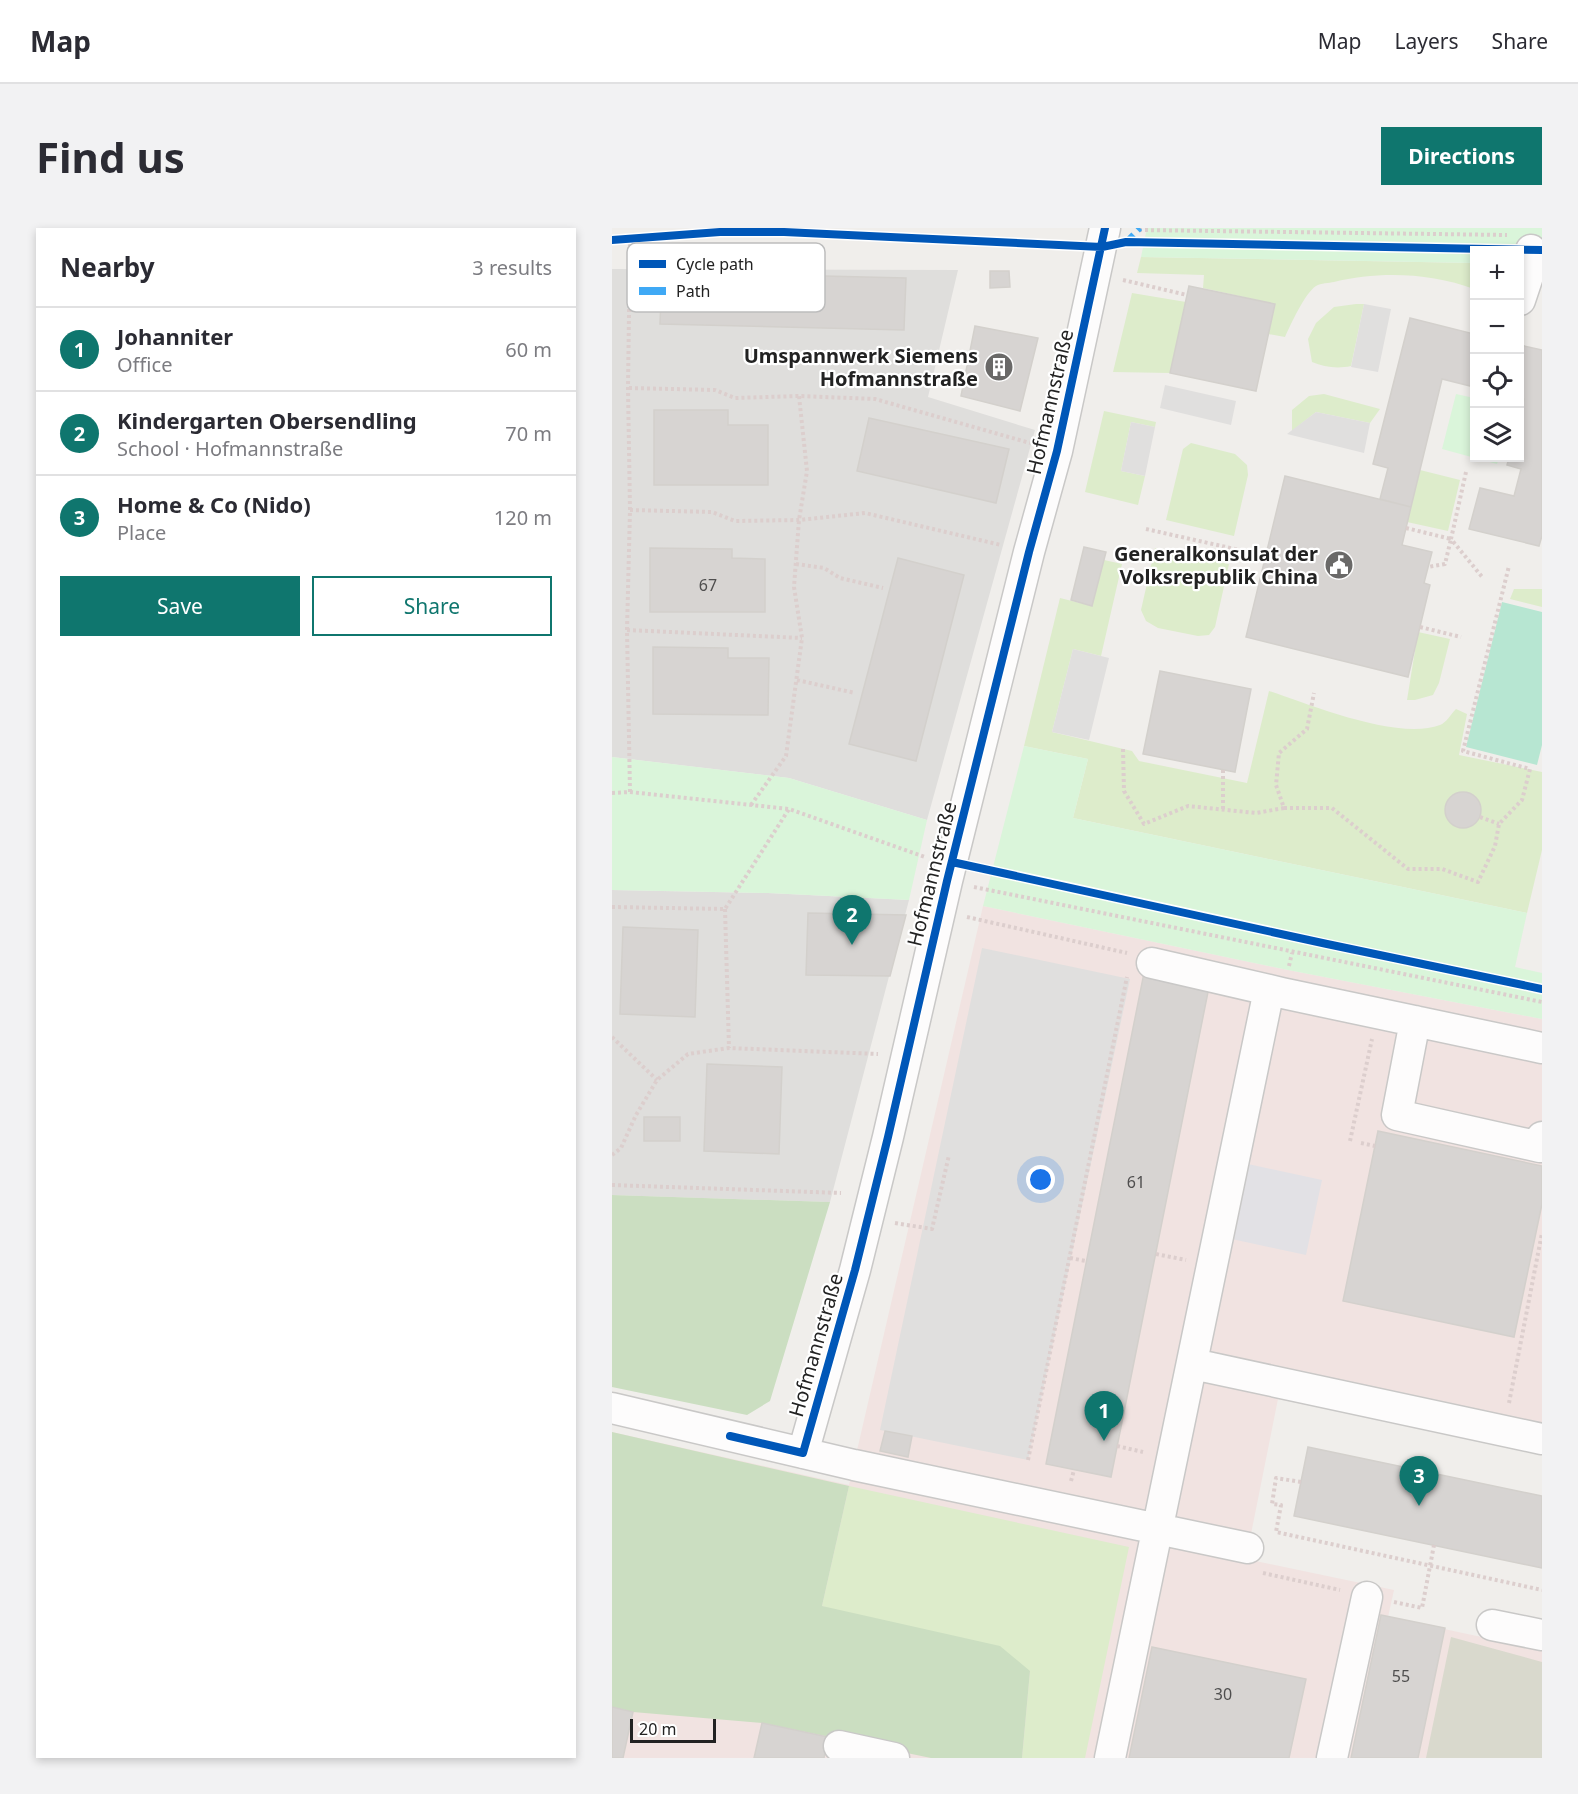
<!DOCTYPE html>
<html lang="en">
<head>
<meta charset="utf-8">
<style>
	body { margin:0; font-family:"Noto Sans",sans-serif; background:#f2f2f3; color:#2b2b33 }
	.controls { position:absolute; right:18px; top:18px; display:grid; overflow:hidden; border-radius:0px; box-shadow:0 3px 9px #0003 }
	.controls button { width:54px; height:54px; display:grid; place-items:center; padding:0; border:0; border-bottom:2px solid #e1e1e2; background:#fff; color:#2b2b33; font:30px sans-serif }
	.scale { position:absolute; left:18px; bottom:15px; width:86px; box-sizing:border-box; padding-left:6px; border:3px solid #222; border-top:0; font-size:16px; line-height:21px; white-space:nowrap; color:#222; -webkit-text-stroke:4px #fff; paint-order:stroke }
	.you { position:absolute; left:429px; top:952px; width:21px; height:21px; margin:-15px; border:4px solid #fff; border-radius:50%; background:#1a73e8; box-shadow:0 0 0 9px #1a73e833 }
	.badge { display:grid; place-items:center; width:39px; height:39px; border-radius:50%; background:#0f766e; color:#fff; font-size:20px; font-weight:700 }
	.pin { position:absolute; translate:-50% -50px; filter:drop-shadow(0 2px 3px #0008) }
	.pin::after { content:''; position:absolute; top:32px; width:21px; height:18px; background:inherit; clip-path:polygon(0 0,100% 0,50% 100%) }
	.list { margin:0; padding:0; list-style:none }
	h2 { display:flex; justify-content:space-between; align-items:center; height:78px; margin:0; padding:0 24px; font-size:26px }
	h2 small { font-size:20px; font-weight:400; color:#7c7c81 }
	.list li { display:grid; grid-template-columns:39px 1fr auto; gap:18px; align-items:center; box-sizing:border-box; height:84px; padding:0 24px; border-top:2px solid #e1e1e2 }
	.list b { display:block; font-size:22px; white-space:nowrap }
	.list p { margin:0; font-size:20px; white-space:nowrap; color:#7c7c81 }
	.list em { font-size:20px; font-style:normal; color:#7c7c81 }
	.actions { display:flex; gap:12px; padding:18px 24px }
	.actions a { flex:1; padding:14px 0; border:2px solid #0f766e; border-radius:0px; text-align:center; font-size:21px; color:#0f766e }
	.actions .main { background:#0f766e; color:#fff }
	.icon { flex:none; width:33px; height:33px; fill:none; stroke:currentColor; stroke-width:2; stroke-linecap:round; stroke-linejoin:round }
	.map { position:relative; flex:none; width:930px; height:1530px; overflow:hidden; border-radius:0px }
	header { display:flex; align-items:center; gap:36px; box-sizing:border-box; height:84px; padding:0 30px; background:#fff; border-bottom:2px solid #e1e1e2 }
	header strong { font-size:28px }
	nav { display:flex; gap:33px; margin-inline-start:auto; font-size:21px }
	.intro { display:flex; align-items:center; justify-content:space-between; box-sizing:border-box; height:144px; padding:0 36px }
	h1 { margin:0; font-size:42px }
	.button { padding:15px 27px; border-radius:0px; background:#0f766e; color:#fff; font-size:21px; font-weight:700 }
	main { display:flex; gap:36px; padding:0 36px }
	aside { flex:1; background:#fff; border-radius:0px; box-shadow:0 3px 9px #0003 }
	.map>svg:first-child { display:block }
	.residential { fill:#dfdedc }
	.commercial { fill:#f1e3e1 }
	.construction { fill:#d9d9cd }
	.grass { fill:#ddeccb }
	.forest { fill:#cbdec1 }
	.park { fill:#daf5da }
	.pitch { fill:#b7e6d2 }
	.parking { fill:#e0dfde }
	.plaza { fill:#e2e1e5 }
	.building { fill:#d7d4d2; stroke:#d3d0cc; stroke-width:1.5 }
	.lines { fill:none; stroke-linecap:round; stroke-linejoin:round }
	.minor-casing { stroke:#c9c8c7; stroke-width:33 }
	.path { stroke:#dccecd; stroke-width:4; stroke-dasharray:3 3; stroke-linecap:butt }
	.minor { stroke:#fdfcfc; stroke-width:30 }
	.quiet { stroke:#3fa9f5; stroke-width:6; stroke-dasharray:12 6; stroke-linecap:butt }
	.cycleway-casing { stroke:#fff; stroke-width:11 }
	.cycleway { stroke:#0057b8; stroke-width:8 }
	.labels { text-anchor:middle; stroke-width:4.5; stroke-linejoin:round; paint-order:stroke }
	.number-label { font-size:16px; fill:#4f4e4e }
	.poi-label { font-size:20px; font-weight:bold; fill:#222; stroke:#fff; text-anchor:end }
	.street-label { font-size:20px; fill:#222; stroke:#fff }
	.key { fill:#fff; stroke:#bdbdbd; stroke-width:1.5 }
	.key-label { font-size:16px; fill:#222 }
</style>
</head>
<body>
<header>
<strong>Map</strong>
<nav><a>Map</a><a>Layers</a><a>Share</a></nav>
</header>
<div class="intro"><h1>Find us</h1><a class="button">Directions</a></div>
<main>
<aside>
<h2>Nearby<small>3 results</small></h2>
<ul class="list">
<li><span class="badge">1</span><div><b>Johanniter</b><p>Office</p></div><em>60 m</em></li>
<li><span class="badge">2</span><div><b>Kindergarten Obersendling</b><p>School · Hofmannstraße</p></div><em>70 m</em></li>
<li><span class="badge">3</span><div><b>Home &amp; Co (Nido)</b><p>Place</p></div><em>120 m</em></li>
</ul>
<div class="actions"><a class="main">Save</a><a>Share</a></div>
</aside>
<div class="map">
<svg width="930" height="1530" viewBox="0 0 930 1530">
	<rect width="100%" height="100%" fill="#f0eeeb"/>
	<path class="residential" d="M 0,41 L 346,42 L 316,169 L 423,202 L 315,592 L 177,550 L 0,529 Z
		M 0,662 L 156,665 L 297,672 L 218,974 L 0,967 Z"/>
	<path class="commercial" d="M 371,678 L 676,742 L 930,791 L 930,1226 L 666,1171 L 634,1331 L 782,1362 L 776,1389 L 930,1422 L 930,1530 L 0,1530 L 0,1204 L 237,1257 Z"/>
	<path class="construction" d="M 839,1409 L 930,1434 L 930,1530 L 814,1530 Z"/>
	<path class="grass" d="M 529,29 L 862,35 L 862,61 C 819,45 767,43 722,54 C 717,55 709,55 704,58 C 693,65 679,96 673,109 L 656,106 L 663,76 L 591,60 L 592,47 L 525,45 Z
		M 520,65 L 574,74 L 558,145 L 501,144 Z
		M 744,76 L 752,76 L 739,138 C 725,141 712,139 700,134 L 696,111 L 704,95 L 722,79 Z
		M 712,166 L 768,181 L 758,195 L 704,184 L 680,203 L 680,182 L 697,168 Z
		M 492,183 L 544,194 L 543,199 L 519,194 L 509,243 L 533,248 L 526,277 L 473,264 Z
		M 579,215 L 623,226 L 635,237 L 636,247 L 622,308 L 554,292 L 571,221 Z
		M 808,242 L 848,252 L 836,303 L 795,294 Z
		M 543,320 L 617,336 L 603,399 L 597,407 L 586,408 L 546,400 L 534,393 L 529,382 Z
		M 492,332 L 510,336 L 489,428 L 461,421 L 440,504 L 520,523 L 527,533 L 635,555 L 657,463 C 699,477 786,513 828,497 C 834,495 839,486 844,481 L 855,486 L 847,527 L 930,544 L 930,622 L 915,685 L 461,590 L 476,531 L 412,518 L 448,370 L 480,378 Z
		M 902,361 L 930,361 L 930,379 L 898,371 Z
		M 806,404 L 838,411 L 827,455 L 821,467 L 803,472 L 795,472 Z
		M 237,1258 L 517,1319 L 473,1530 L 410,1530 L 418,1443 L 210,1378 Z"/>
	<path class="forest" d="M 0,967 L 218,974 L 158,1173 L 135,1187 L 0,1159 Z
		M 0,1204 L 237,1258 L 210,1378 L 388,1418 L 418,1443 L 410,1530 L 319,1530 L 150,1495 L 21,1484 L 0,1479 Z"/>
	<path class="park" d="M 535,0 L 930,0 L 930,36 L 908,22 L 862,22 L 862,35 L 529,29 Z
		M 844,166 L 862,170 L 862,230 L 887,230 L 885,236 L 830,221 Z
		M 412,518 L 476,531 L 461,590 L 915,685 L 903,739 L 930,745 L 930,791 L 676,742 L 371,678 Z
		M 0,529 L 177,550 L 315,592 L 297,672 L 156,665 L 0,662 Z"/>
	<path class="pitch" d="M 890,374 L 930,384 L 930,517 L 925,537 L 854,519 Z"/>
	<path class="parking" d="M 752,76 L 779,81 L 766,144 L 739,139 Z
		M 553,157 L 624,173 L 619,197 L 548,180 Z
		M 704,184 L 758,195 L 752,225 L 675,206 Z
		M 519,194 L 543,199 L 533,248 L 509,243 Z
		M 461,421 L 497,430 L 477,512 L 440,504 Z
		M 370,720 L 518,751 L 416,1232 L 268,1202 Z"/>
	<path class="plaza" d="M 622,933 L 710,952 L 694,1027 L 606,1008 Z"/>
	<path class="building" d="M 378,43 L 397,43 L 398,59 L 378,60 Z
		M 50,44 L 294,50 L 292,102 L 48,96 Z
		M 577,58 L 663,76 L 644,163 L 558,145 Z
		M 798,90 L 862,106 L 862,159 L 830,151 L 799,279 L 768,271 L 776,240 L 761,236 Z
		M 363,98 L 426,110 L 408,183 L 349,168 Z
		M 908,117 L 930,122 L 930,308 L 927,318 L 857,301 L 868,260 L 902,268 L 909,241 L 895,237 L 897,230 L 908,230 L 908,187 L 912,171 L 908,170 Z
		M 42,182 L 116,182 L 116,197 L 156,197 L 156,257 L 42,257 Z
		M 257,190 L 397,221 L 384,275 L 245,243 Z
		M 673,248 L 799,279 L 790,317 L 820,324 L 812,355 L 818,357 L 796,449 L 634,409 Z
		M 472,319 L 494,324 L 480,378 L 459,372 Z
		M 38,320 L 120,321 L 120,330 L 153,331 L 153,384 L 38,384 Z
		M 286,330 L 352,347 L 304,533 L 237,516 Z
		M 41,419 L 116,420 L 116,430 L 157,430 L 156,487 L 41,486 Z
		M 548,443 L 639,461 L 623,544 L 531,526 Z
		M833 582a18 18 0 1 1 36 0a18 18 0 1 1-36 0Z
		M 196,685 L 294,687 L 278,748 L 194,747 Z
		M 11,699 L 86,702 L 83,789 L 8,786 Z
		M 533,740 L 598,754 L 499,1249 L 434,1236 Z
		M 95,836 L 170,839 L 167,926 L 92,923 Z
		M 32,889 L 68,889 L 68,913 L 32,913 Z
		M 766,903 L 930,938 L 930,976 L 902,1109 L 731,1073 Z
		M 273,1203 L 300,1208 L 296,1229 L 268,1223 Z
		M 696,1219 L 930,1268 L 930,1340 L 682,1288 Z
		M 769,1387 L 833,1400 L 806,1530 L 739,1530 Z
		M 540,1419 L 694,1451 L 677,1530 L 517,1530 Z
		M 0,1479 L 21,1484 L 11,1530 L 0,1530 Z
		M 150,1495 L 216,1509 L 212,1530 L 142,1530 Z"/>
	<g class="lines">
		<g class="minor-casing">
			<path id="minor" d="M 908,72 L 920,36 L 919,22
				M 540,735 L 670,765 L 930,820
				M 803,793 L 785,887 L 928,919 L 930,909
				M 581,1136 L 930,1211
				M 0,1180 L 242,1237 L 636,1320
				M 191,1225 L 243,1042 L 276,909 L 335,653 L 417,324 L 445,223 L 493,0
				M 880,1397 L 930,1407
				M 227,1518 L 282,1530
				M 498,1530 L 657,762
				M 720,1530 L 755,1369"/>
		</g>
		<path class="path" d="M 527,2 L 895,7
			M 511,52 L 575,67
			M 17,160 L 103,162 L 123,170 L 187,168 L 263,171 L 418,215
			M 854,244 L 839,311 L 871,350
			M 18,282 L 100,284 L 123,293 L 187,292 L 253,285 L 389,317
			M 794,300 L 839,311 L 833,336 L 816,339
			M 534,301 L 654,328
			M 184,336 L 212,340 L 228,350 L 271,360
			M 808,399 L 849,409
			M 15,402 L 190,410
			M 185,452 L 243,465
			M 511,521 L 512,563 L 532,596 L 576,578 L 644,585 L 672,580 L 664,557 L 667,525 L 695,501 L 702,465
			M 18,564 L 15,402 L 18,282 L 16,160 L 18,11
			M 0,565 L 18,564 L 177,581 L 313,629
			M 139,577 L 174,528 L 190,410 L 182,359 L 187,292 L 195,243 L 187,168
			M 672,580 L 720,580 L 796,641 L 830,641 L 866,654 L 883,618 L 887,596 L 910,572 L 918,541 L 851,523 L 897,338
			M 611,581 L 611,541
			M 868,589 L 887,596
			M 362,659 L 930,774
			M 0,679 L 113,681 L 177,581
			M 113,681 L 117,820
			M 355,689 L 515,725
			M 677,738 L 680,725
			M 0,809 L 45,852
			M 738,913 L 760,811
			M 749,915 L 763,918
			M 0,927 L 9,920 L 24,887 L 45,852 L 76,826 L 117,820 L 266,826
			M 0,957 L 229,965
			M 283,995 L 320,1001 L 337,927
			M 544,1026 L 574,1032
			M 458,1030 L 474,1033
			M 897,1175 L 930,1005
			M 505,1218 L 531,1224
			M 416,1232 L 515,749
			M 459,1253 L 462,1242
			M 689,1254 L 664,1250 L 660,1276 L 669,1277 L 664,1304 L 930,1362
			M 651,1345 L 728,1362
			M 782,1374 L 810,1380 L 822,1317"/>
		<use href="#minor" class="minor"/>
		<path class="quiet" d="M 513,15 L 528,0"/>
		<g class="cycleway-casing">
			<path id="cycleway" d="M 0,12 L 108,4 L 172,4 L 490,19 L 514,14 L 930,22
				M 340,634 L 715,716 L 930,761
				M 118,1208 L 191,1225 L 243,1042 L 276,909 L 335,653 L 417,324 L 445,223 L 493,0"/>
		</g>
		<use href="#cycleway" class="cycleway"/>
	</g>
	<defs>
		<g id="building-disc" transform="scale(1.5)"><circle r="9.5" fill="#6a6968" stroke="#fff"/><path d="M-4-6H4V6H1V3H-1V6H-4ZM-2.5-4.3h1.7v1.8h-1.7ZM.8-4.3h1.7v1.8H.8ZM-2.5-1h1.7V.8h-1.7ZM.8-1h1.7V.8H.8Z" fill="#fff"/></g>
		<g id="civic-disc" transform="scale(1.5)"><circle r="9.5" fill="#6a6968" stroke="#fff"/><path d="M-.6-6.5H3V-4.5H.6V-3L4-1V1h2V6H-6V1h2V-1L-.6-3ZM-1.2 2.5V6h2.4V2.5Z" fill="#fff"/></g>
	</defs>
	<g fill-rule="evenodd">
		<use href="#building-disc" x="387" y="139"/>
		<use href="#civic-disc" x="727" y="337"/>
	</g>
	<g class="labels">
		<g class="number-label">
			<text x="96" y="363">67</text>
			<text x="524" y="960">61</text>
			<text x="789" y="1454">55</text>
			<text x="611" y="1472">30</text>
		</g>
		<g class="poi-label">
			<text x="366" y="135">Umspannwerk Siemens<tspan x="366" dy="23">Hofmannstraße</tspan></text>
			<text x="706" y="333">Generalkonsulat der<tspan x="706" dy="23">Volksrepublik China</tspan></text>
		</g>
		<g class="street-label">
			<text transform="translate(438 174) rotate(-77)" y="7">Hofmannstraße</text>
			<text transform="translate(320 646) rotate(-76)" y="7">Hofmannstraße</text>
			<text transform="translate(204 1117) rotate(-74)" y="7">Hofmannstraße</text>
		</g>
	</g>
	<rect x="15" y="15" width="198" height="69" rx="9" class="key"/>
	<rect x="27" y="32" width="27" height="8" fill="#0057b8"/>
	<rect x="27" y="59" width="27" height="8" fill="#3fa9f5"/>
	<g class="key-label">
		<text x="64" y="42">Cycle path</text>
		<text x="64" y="69">Path</text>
	</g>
</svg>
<div class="controls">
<button>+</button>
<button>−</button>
<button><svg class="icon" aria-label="locate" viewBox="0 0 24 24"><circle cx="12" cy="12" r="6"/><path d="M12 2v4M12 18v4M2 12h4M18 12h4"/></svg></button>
<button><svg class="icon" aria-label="layers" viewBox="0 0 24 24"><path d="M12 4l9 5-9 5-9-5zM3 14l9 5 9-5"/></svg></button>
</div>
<div class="scale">20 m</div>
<div class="you"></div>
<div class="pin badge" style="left:492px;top:1213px">1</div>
<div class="pin badge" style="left:240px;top:717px">2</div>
<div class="pin badge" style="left:807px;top:1278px">3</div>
</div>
</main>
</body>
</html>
